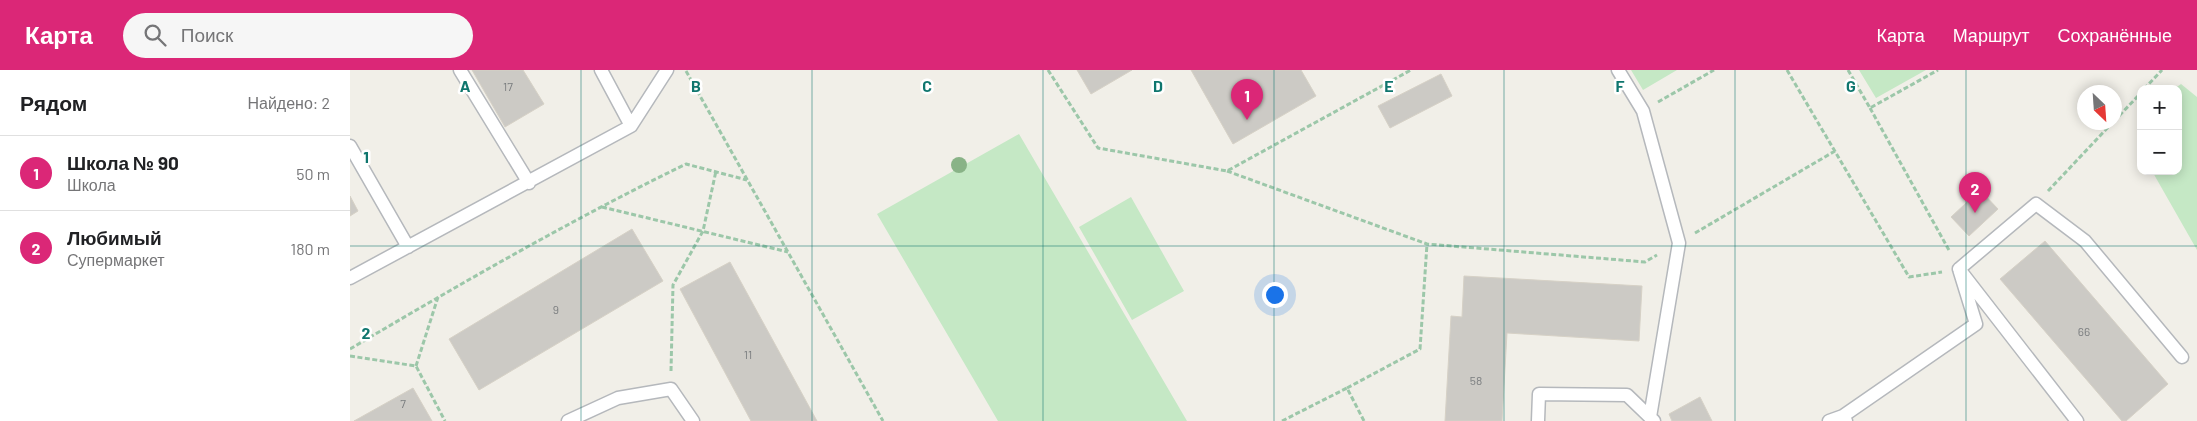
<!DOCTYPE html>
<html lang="ru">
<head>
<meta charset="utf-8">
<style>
	body { margin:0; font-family:Barlow,sans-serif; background:#f6f6f6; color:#202124 }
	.controls { position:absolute; right:15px; top:15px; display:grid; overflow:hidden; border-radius:10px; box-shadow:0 2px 12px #0003 }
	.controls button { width:45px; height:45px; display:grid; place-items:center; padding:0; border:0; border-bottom:1px solid #e0e0e0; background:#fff; color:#202124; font:25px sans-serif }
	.compass { position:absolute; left:1727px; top:15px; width:45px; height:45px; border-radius:50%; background:#fff; box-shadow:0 2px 12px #0003; rotate:155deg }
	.you { position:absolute; left:924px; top:224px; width:18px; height:18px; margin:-12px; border:4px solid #fff; border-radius:50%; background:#1a73e8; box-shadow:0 0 0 8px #1a73e833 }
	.badge { display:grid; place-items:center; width:32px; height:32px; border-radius:50%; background:#db2777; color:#fff; font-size:16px; font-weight:700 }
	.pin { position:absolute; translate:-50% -41px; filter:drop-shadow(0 1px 2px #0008) }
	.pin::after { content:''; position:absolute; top:26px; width:18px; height:15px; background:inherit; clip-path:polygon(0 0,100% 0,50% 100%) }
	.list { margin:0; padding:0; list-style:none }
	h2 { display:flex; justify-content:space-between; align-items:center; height:65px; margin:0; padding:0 20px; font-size:21px }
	h2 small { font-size:16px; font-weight:400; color:#757577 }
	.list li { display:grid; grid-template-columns:32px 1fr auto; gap:15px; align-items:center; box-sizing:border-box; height:75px; padding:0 20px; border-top:1px solid #e0e0e0 }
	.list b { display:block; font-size:19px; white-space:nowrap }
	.list p { margin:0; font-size:16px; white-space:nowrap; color:#757577 }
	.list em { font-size:16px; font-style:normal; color:#757577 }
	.icon { flex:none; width:28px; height:28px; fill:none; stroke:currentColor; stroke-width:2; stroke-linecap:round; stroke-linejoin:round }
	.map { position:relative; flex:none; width:1847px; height:351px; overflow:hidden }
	header { display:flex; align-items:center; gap:30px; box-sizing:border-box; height:70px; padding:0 25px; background:#db2777; color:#fff }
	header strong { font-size:24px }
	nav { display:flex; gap:28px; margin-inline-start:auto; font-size:18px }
	.search { width:350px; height:45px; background:#f6f6f6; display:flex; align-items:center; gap:12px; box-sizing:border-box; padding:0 18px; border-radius:28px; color:#757577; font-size:19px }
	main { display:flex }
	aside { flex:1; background:#fff }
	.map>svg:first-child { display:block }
	.green { fill:#c5e8c5 }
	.building { fill:#cccac5; stroke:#d6d1c6 }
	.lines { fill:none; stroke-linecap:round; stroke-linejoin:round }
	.service-casing { stroke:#b5b8bc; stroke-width:15 }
	.path { stroke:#9cc7a9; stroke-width:3; stroke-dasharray:5 2.5; stroke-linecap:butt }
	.service { stroke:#fff; stroke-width:12 }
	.tree { fill:#89b387 }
	.grid { fill:none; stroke:#0f766e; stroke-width:1; stroke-opacity:0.55 }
	.labels { text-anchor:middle; stroke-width:5; stroke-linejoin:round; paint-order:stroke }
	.number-label { font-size:12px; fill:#7a7d7f }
	.grid-label { font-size:16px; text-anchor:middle; font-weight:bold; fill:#0f766e; stroke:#fff; stroke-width:5; stroke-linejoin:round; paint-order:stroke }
</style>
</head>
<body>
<header>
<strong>Карта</strong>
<div class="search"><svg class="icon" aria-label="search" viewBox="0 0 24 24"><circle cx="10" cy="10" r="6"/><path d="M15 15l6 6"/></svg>Поиск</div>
<nav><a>Карта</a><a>Маршрут</a><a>Сохранённые</a></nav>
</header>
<main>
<aside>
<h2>Рядом<small>Найдено: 2</small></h2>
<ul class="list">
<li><span class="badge">1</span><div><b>Школа № 90</b><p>Школа</p></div><em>50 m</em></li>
<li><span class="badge">2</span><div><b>Любимый</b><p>Супермаркет</p></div><em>180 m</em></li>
</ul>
</aside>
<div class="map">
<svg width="1847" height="351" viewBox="0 0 1847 351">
	<rect width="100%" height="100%" fill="#f1efe8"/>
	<path class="green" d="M 1281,0 L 1327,0 L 1293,20 Z
		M 1509,0 L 1576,0 L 1526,28 Z
		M 1831,14 L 1847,27 L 1847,180 L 1802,101 L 1828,101 L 1828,19 L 1824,19 Z
		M 669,64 L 837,351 L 648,351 L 527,144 Z
		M 781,127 L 834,221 L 782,250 L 729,157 Z"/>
	<path class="building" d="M 122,0 L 173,0 L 194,34 L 155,57 Z
		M 727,0 L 782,0 L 741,24 Z
		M 841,0 L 951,0 L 966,26 L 883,74 Z
		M 1091,4 L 1102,26 L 1040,58 L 1028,36 Z
		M 1630,120 L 1648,139 L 1619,166 L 1601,147 Z
		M 0,126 L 8,141 L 0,146 Z
		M 282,159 L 313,211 L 129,320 L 99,269 Z
		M 1695,171 L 1818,314 L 1776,351 L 1772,351 L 1650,209 Z
		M 380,192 L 467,351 L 401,351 L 330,219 Z
		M 1114,206 L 1292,216 L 1289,271 L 1157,263 L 1152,351 L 1095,351 L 1101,246 L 1112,247 Z
		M 63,318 L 82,351 L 4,351 Z
		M 1350,327 L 1362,351 L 1322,351 L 1319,344 Z"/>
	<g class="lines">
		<g class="service-casing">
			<path id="service" d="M 110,0 L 179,113
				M 1268,0 L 1293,41 L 1329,173 L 1300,347
				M 281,56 L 317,0
				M 0,76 L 58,177
				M 1609,199 L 1686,134 L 1735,171 L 1832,287
				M 0,208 L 281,56 L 251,0
				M 1493,346 L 1626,254 L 1609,199 L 1727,351
				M 218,351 L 268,328 L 321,319 L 343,351
				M 1188,351 L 1189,324 L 1277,325 L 1304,351
				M 1479,351 L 1493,346 L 1496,351"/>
		</g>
		<path class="path" d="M 698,0 L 748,78 L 877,101 L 1061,0
			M 1437,0 L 1559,207 L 1592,202
			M 1498,0 L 1520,38 L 1588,0
			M 336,1 L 533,351
			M 1794,19 L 1812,0
			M 1308,32 L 1364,0
			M 1520,38 L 1600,182
			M 1764,51 L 1791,23
			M 877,101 L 1077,174 L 1295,192 L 1307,185
			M 1698,121 L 1763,52
			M 252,137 L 438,182
			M 1345,163 L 1485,81
			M 0,279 C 110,214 221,150 336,94 L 397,110
			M 0,286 L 66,296 L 95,351
			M 66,296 L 88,227
			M 321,301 L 323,215 L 353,161 L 366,101
			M 997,318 L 1070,279 L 1077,174
			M 932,351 L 997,318 L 1014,351"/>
		<use href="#service" class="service"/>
	</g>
	<circle class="tree" cx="609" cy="95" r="8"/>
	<path class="grid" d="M 231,0 L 231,351M 462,0 L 462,351M 693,0 L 693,351M 924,0 L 924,351M 1154,0 L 1154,351M 1385,0 L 1385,351M 1616,0 L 1616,351M 0,176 L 1847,176"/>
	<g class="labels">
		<g class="number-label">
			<text x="158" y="21">17</text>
			<text x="206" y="244">9</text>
			<text x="1734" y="266">66</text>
			<text x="398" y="289">11</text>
			<text x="1126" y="315">58</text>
			<text x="53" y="338">7</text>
		</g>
	</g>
	<g class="grid-label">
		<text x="115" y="22">A</text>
		<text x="346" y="22">B</text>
		<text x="577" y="22">C</text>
		<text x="808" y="22">D</text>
		<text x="1039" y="22">E</text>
		<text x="1270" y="22">F</text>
		<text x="1501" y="22">G</text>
		<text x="16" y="93">1</text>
		<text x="16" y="269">2</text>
	</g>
</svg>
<div class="controls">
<button>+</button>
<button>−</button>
</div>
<svg class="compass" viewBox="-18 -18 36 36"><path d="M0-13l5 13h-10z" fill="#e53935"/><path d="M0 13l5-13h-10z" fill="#757577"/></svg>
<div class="you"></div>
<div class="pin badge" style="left:897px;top:50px">1</div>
<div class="pin badge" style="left:1625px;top:143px">2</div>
</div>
</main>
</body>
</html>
